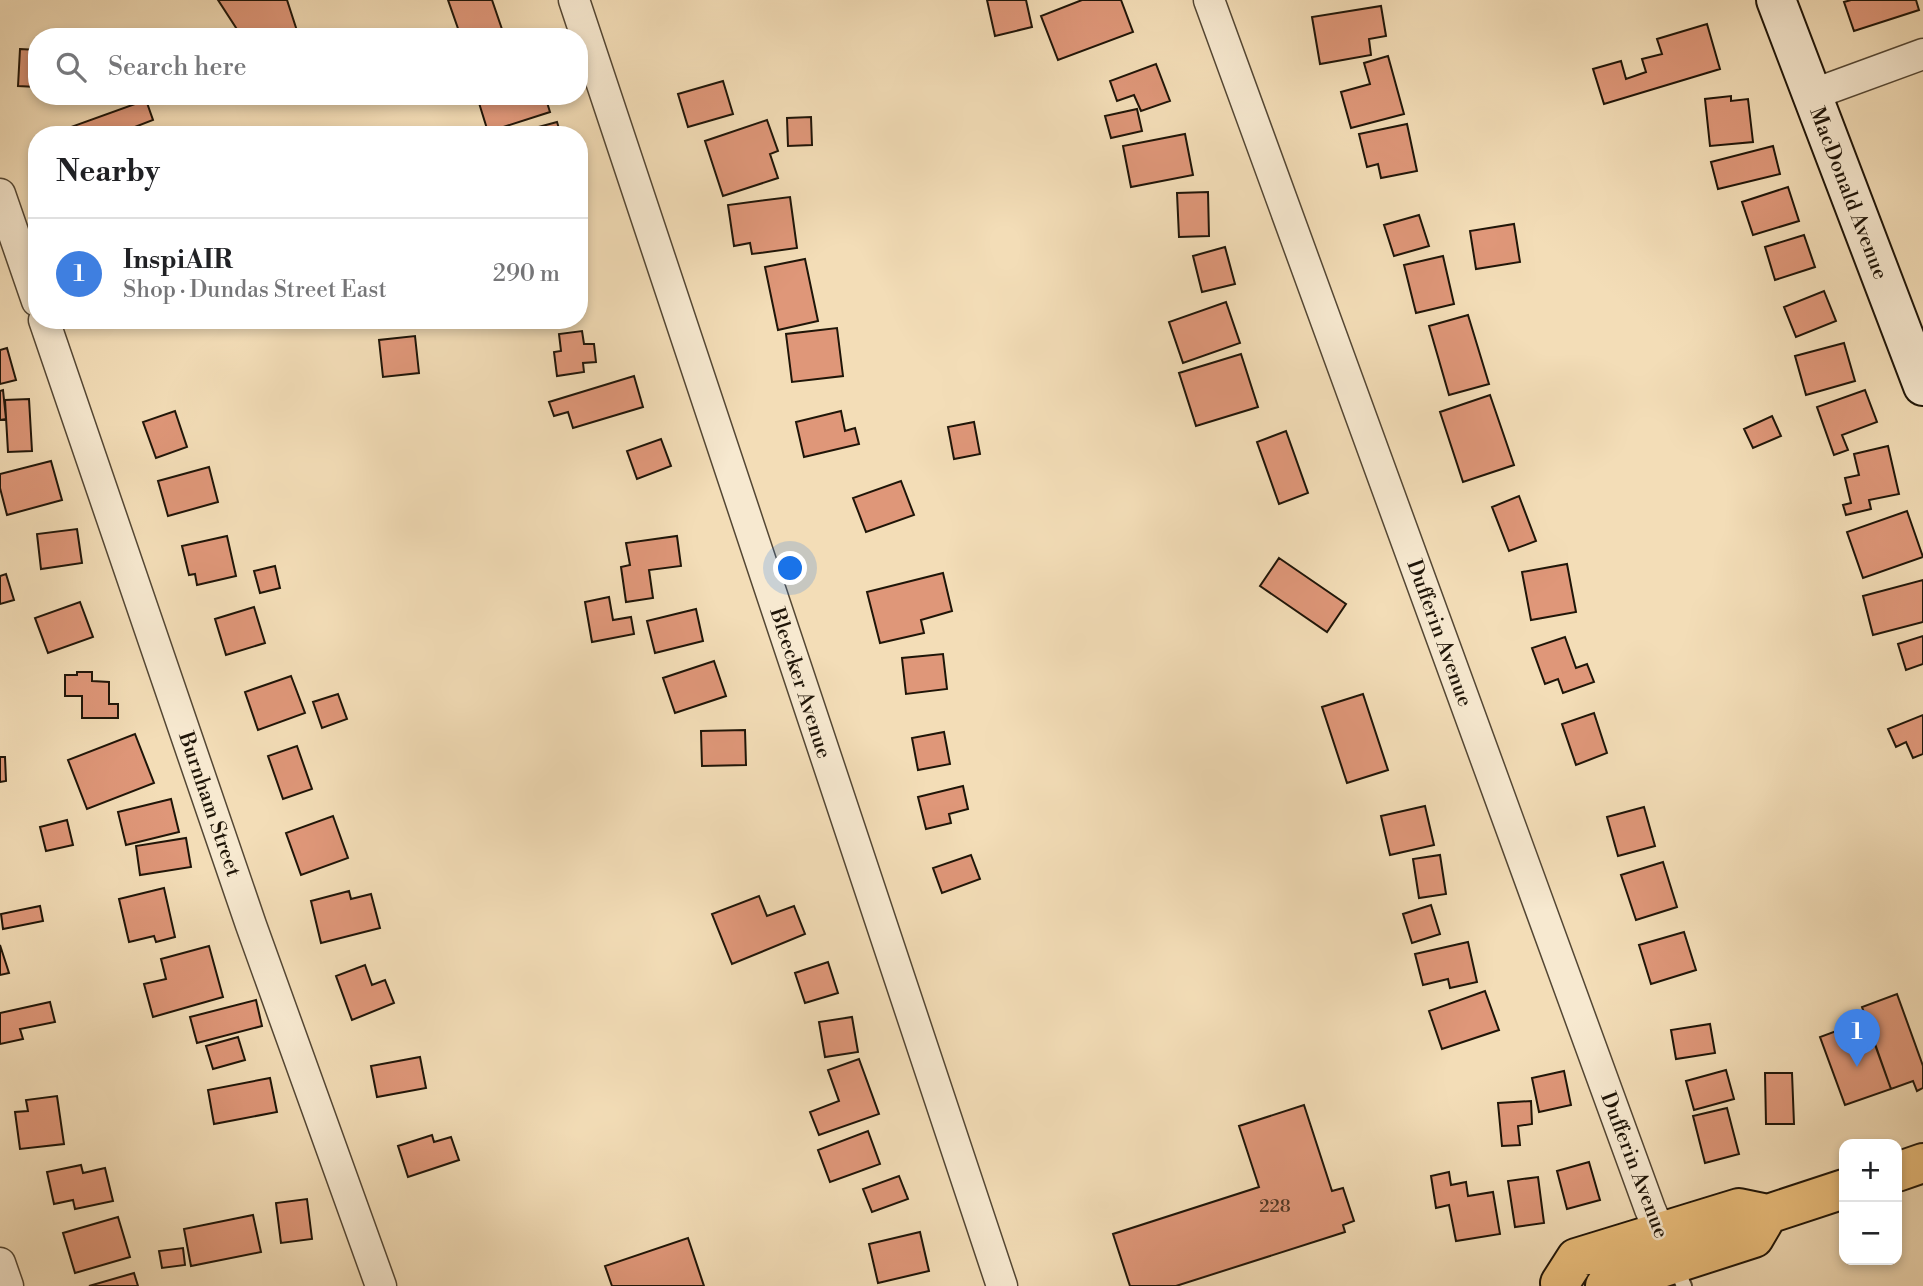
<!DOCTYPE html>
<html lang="en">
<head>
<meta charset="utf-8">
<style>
	body { margin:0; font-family:"Libre Bodoni",serif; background:#f6f6f6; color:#202124 }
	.controls { position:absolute; right:21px; bottom:21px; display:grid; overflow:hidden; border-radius:14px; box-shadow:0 4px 10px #0003 }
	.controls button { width:63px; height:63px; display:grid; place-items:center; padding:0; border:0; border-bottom:2px solid #e0e0e0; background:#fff; color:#202124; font:35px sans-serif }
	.you { position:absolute; left:791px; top:569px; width:24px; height:24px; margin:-18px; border:5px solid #fff; border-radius:50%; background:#1a73e8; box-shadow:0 0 0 10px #1a73e833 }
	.badge { display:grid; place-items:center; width:46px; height:46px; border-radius:50%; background:#0b8043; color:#fff; font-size:23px; font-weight:700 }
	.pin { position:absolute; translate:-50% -58px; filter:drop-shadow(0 2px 4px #0008) }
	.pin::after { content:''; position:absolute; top:37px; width:24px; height:21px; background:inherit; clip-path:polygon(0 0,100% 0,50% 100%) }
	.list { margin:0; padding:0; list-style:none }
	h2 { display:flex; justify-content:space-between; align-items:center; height:91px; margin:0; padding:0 28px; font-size:30px }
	h2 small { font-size:23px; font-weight:400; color:#757577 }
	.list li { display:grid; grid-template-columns:46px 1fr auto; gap:21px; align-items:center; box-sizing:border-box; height:112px; padding:0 28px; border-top:2px solid #e0e0e0 }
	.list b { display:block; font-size:26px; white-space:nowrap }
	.list p { margin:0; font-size:23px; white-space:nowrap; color:#757577 }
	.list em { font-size:23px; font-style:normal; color:#757577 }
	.icon { flex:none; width:38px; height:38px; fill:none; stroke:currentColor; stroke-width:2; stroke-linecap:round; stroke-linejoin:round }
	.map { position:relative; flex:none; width:1923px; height:1286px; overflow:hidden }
	.search { position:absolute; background:#fff; box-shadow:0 4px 10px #0003; left:28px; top:28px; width:560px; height:77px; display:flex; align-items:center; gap:18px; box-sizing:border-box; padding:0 24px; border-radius:28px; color:#757577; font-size:26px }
	.panel { position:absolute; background:#fff; box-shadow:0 4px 10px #0003; left:28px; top:126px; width:560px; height:203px; border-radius:28px }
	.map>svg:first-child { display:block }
	.building { fill:#df9779; stroke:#1f1508; stroke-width:2 }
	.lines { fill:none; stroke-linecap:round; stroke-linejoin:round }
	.lane-casing { stroke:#544734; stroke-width:18 }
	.street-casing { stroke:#544734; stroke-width:33 }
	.secondary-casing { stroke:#1f1508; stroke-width:42 }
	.primary-casing { stroke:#1f1508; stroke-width:42 }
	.lane { stroke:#f7e9d0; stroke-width:14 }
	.street { stroke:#f7e9d0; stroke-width:30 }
	.secondary { stroke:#f7e9d0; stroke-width:38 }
	.primary { stroke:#eabe7c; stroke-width:38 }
	.labels { text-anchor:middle; stroke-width:5; stroke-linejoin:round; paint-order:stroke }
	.number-label { font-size:18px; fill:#4f3624 }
	.street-label { font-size:21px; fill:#1f1508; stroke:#f7e9d0 }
</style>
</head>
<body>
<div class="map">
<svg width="1923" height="1286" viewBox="0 0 1923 1286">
	<rect width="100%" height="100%" fill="#f3ddb7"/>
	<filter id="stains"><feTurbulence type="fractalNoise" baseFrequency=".00286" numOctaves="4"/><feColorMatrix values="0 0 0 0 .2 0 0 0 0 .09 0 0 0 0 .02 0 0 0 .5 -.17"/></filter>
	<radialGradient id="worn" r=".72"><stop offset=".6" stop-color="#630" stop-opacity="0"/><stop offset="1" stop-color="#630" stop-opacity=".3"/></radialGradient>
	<path class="building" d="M 218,0 L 287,0 L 299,37 L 242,37 Z
		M 448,0 L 492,0 L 504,35 L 461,37 Z
		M 987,0 L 1026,0 L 1032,27 L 995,36 Z
		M 1082,0 L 1121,0 L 1133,32 L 1058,60 L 1041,16 Z
		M 1851,0 L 1916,0 L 1919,10 L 1854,31 L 1844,2 Z
		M 1381,6 L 1386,36 L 1369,39 L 1371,55 L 1320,64 L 1312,17 Z
		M 1707,24 L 1720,69 L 1604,104 L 1593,69 L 1621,61 L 1626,79 L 1646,72 L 1642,59 L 1662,54 L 1657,39 Z
		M 20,49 L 37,50 L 37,87 L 18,86 Z
		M 1388,56 L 1404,114 L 1351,128 L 1341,92 L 1370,84 L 1364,63 Z
		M 1156,64 L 1170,101 L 1141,111 L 1134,95 L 1117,101 L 1110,81 Z
		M 723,81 L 733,114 L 688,127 L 678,94 Z
		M 499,96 L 545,96 L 550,112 L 488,132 L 479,103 Z
		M 1731,96 L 1731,101 L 1748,99 L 1753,142 L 1710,146 L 1705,99 Z
		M 146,100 L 153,120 L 132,128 L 135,135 L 58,135 L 57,132 Z
		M 1137,109 L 1142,131 L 1111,138 L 1105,116 Z
		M 811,117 L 812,145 L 788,146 L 787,118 Z
		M 767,120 L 778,151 L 770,154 L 778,178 L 723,196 L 705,141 Z
		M 557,122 L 561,135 L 521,135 L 520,132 Z
		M 1407,124 L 1417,171 L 1381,178 L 1378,164 L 1367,167 L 1359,134 Z
		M 1185,134 L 1193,175 L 1131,187 L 1123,146 Z
		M 1773,146 L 1780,174 L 1718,189 L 1711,162 Z
		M 1788,187 L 1799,221 L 1753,235 L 1742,202 Z
		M 1208,192 L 1209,236 L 1179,237 L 1177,193 Z
		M 790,197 L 797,248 L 752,254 L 750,243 L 734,246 L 728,205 Z
		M 1419,215 L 1429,246 L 1394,256 L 1384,225 Z
		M 1514,224 L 1520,262 L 1476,269 L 1470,231 Z
		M 1804,235 L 1815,267 L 1775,280 L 1765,247 Z
		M 1225,247 L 1235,284 L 1202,292 L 1193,256 Z
		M 1443,256 L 1454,304 L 1416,313 L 1404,265 Z
		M 805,259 L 818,321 L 778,330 L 765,267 Z
		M 1824,291 L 1836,321 L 1796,337 L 1784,307 Z
		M 1226,302 L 1240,343 L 1183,363 L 1169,322 Z
		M 1468,315 L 1489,384 L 1449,395 L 1429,326 Z
		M 837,328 L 843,376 L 792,382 L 786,334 Z
		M 582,331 L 584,344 L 594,344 L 596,362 L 583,363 L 584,372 L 557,376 L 554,352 L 561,351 L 559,334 Z
		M 415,336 L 419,373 L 383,377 L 379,340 Z
		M 1844,343 L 1855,381 L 1806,395 L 1795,356 Z
		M 7,348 L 16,380 L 0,384 L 0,350 Z
		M 1241,354 L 1258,407 L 1196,426 L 1179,373 Z
		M 634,376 L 643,407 L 573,428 L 568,412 L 554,416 L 549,402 Z
		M 3,390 L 6,419 L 0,420 L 0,391 Z
		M 1865,390 L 1877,422 L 1842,435 L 1848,450 L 1834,455 L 1817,407 Z
		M 1490,395 L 1514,465 L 1463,482 L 1440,412 Z
		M 29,399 L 32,451 L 8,452 L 5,400 Z
		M 175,411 L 187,447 L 156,458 L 143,422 Z
		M 841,411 L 845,431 L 855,428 L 859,444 L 804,457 L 796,422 Z
		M 1772,416 L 1781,436 L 1753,448 L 1744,429 Z
		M 974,422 L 980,454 L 954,459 L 948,427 Z
		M 1286,431 L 1308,493 L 1279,504 L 1257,442 Z
		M 661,439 L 671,466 L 637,479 L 627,451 Z
		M 1888,446 L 1899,494 L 1869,500 L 1871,509 L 1846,515 L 1843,505 L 1851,503 L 1845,478 L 1859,475 L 1854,454 Z
		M 51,461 L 62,500 L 7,515 L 0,488 L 0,474 Z
		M 209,467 L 218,502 L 168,516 L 158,481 Z
		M 901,481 L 914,515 L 866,532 L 853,498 Z
		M 1519,496 L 1536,541 L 1509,551 L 1492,507 Z
		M 1907,511 L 1923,557 L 1863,578 L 1847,532 Z
		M 77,529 L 82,563 L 41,569 L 37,534 Z
		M 227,536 L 236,576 L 197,585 L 195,574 L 189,575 L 182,546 Z
		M 677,536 L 681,566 L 649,570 L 653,598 L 626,602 L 621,567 L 630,565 L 626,543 Z
		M 1279,558 L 1346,604 L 1327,632 L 1260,586 Z
		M 1567,564 L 1576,612 L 1531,620 L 1522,572 Z
		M 275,566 L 280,588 L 260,593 L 254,571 Z
		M 943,573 L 952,611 L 921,620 L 924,633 L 880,643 L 867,592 Z
		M 6,574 L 14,600 L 0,604 L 0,576 Z
		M 1923,580 L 1923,622 L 1873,635 L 1863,596 Z
		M 609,597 L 613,620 L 631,617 L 634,634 L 592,642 L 585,602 Z
		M 80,602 L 93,637 L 48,653 L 35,618 Z
		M 254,607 L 265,643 L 226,655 L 215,619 Z
		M 696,609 L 703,641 L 655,653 L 647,621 Z
		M 1923,636 L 1923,664 L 1906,670 L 1898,644 Z
		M 1565,637 L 1576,668 L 1587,664 L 1594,682 L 1563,693 L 1558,679 L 1545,684 L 1532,648 Z
		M 943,654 L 947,689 L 906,694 L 902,658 Z
		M 714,661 L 726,696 L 675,713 L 663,678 Z
		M 77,672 L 92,672 L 92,681 L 109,682 L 109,704 L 118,704 L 118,718 L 82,718 L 82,696 L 65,696 L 65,675 L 77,675 Z
		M 291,676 L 305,713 L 258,730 L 245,692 Z
		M 338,694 L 347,719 L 322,728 L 313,702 Z
		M 1363,694 L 1388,770 L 1347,783 L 1322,707 Z
		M 1594,713 L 1607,753 L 1576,765 L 1562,724 Z
		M 1923,715 L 1923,754 L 1913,758 L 1906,742 L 1896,747 L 1888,729 Z
		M 745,730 L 746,765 L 702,766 L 701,731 Z
		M 944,732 L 950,764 L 918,770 L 912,738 Z
		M 135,734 L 154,783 L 87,809 L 68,760 Z
		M 297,746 L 312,789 L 283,799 L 268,756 Z
		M 0,757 L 5,757 L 6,781 L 0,782 Z
		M 963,786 L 968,809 L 949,814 L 951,823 L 926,829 L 918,797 Z
		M 171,799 L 179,832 L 126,845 L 118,812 Z
		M 1425,806 L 1434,845 L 1390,855 L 1381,816 Z
		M 1644,807 L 1655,846 L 1618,856 L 1607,817 Z
		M 333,816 L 348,858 L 301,875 L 286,833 Z
		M 67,820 L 73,845 L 46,851 L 40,827 Z
		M 186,838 L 191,867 L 140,875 L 136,846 Z
		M 971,855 L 980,879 L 942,893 L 933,868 Z
		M 1440,855 L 1446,894 L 1419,898 L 1413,859 Z
		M 1663,862 L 1677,907 L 1636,920 L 1621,875 Z
		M 164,888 L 175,937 L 156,942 L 154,936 L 129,942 L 119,899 Z
		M 349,891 L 351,899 L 371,894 L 380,928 L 321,943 L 311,901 Z
		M 759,896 L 767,916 L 794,906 L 805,934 L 732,964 L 712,914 Z
		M 1431,905 L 1440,934 L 1412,943 L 1403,914 Z
		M 40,906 L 43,921 L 3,929 L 1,914 Z
		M 1684,932 L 1696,970 L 1651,984 L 1639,945 Z
		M 1468,942 L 1477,982 L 1450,988 L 1448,979 L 1423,985 L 1415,954 Z
		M 0,945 L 9,973 L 0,975 Z
		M 209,946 L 223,997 L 153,1017 L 144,984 L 166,979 L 161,959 Z
		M 828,962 L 838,993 L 805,1003 L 795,973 Z
		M 365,965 L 372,985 L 385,980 L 394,1003 L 352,1020 L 336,976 Z
		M 1485,991 L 1499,1030 L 1442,1049 L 1429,1011 Z
		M 1897,994 L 1923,1066 L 1923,1088 L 1917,1091 L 1913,1081 L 1891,1089 L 1862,1007 Z
		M 256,1000 L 262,1026 L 197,1043 L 190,1017 Z
		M 50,1002 L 55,1022 L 20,1029 L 23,1039 L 0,1044 L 0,1013 Z
		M 852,1017 L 858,1052 L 825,1057 L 819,1022 Z
		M 1866,1020 L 1891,1089 L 1845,1105 L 1820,1037 Z
		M 1710,1024 L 1715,1053 L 1676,1059 L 1671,1030 Z
		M 238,1037 L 245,1060 L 213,1069 L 206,1046 Z
		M 420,1057 L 426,1088 L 377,1097 L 371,1066 Z
		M 859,1059 L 879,1114 L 819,1135 L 810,1112 L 839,1101 L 828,1070 Z
		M 1726,1070 L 1734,1099 L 1694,1110 L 1686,1081 Z
		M 1564,1071 L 1571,1105 L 1539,1112 L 1532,1078 Z
		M 1765,1073 L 1792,1073 L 1794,1124 L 1766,1124 Z
		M 270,1078 L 277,1112 L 214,1124 L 208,1090 Z
		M 57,1096 L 64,1144 L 20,1149 L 15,1112 L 28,1111 L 26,1100 Z
		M 1531,1101 L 1532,1124 L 1518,1126 L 1520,1145 L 1502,1146 L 1498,1103 Z
		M 1304,1105 L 1332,1191 L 1343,1188 L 1354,1221 L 1343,1225 L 1345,1232 L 1176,1286 L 1130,1286 L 1113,1234 L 1259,1187 L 1239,1126 Z
		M 1727,1108 L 1739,1154 L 1705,1163 L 1693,1116 Z
		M 868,1131 L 880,1164 L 830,1182 L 818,1150 Z
		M 432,1135 L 434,1142 L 451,1137 L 459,1160 L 408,1177 L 398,1146 Z
		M 1589,1162 L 1600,1200 L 1567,1209 L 1557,1171 Z
		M 81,1165 L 83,1173 L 105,1168 L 113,1201 L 75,1209 L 73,1200 L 54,1204 L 47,1172 Z
		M 1449,1172 L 1451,1185 L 1466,1182 L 1468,1196 L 1493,1192 L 1500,1234 L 1456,1241 L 1449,1205 L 1436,1208 L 1431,1176 Z
		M 899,1176 L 908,1199 L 872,1212 L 863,1189 Z
		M 1538,1177 L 1544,1223 L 1515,1227 L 1508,1181 Z
		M 307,1199 L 312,1239 L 281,1243 L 276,1203 Z
		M 253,1215 L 261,1252 L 191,1266 L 184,1229 Z
		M 118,1217 L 130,1257 L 75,1273 L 63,1233 Z
		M 920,1232 L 929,1271 L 878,1283 L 869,1244 Z
		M 688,1238 L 704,1286 L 612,1286 L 605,1266 Z
		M 183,1248 L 185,1265 L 162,1268 L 159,1251 Z
		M 134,1273 L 138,1286 L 89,1286 Z"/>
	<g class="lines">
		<g class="lane-casing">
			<path id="lane" d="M 1675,1265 L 1684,1286"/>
		</g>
		<g class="street-casing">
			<path id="street" d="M 574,0 L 1002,1286
				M 1209,0 L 1650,1209 L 1668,1251
				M 1811,95 L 1923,54
				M 0,194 L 37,301
				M 44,320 L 251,925 L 381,1286
				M 0,1263 L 8,1286"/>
		</g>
		<g class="secondary-casing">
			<path id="secondary" d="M 1776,0 L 1923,386"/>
		</g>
		<g class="primary-casing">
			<path id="primary" d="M 1897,1172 L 1923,1163
				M 1560,1283 L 1576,1258 L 1739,1208 L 1768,1214 L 1844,1189
				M 1605,1286 L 1754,1238 L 1768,1214"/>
		</g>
		<use href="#lane" class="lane"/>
		<use href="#street" class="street"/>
		<use href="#secondary" class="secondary"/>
		<use href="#primary" class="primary"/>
	</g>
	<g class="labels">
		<g class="number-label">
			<text x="1275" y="1212">228</text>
		</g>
		<g class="street-label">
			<text transform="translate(1849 193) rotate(69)" y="7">MacDonald Avenue</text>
			<text transform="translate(1440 633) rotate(70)" y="7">Dufferin Avenue</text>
			<text transform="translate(801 683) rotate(72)" y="7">Bleecker Avenue</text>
			<text transform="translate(210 804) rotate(71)" y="7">Burnham Street</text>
			<text transform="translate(1635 1165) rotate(69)" y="7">Dufferin Avenue</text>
		</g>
	</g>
	<rect width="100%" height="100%" filter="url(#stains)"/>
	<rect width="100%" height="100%" fill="url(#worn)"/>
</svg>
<div class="controls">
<button>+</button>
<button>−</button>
</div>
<div class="you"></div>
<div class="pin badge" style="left:1857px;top:1067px;background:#3f7fe0">1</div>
<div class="search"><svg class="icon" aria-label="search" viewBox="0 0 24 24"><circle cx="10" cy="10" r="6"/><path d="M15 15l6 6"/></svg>Search here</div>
<section class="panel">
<h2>Nearby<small></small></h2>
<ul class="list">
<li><span class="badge" style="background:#3f7fe0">1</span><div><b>InspiAIR</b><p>Shop · Dundas Street East</p></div><em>290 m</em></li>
</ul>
</section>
</div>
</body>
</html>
